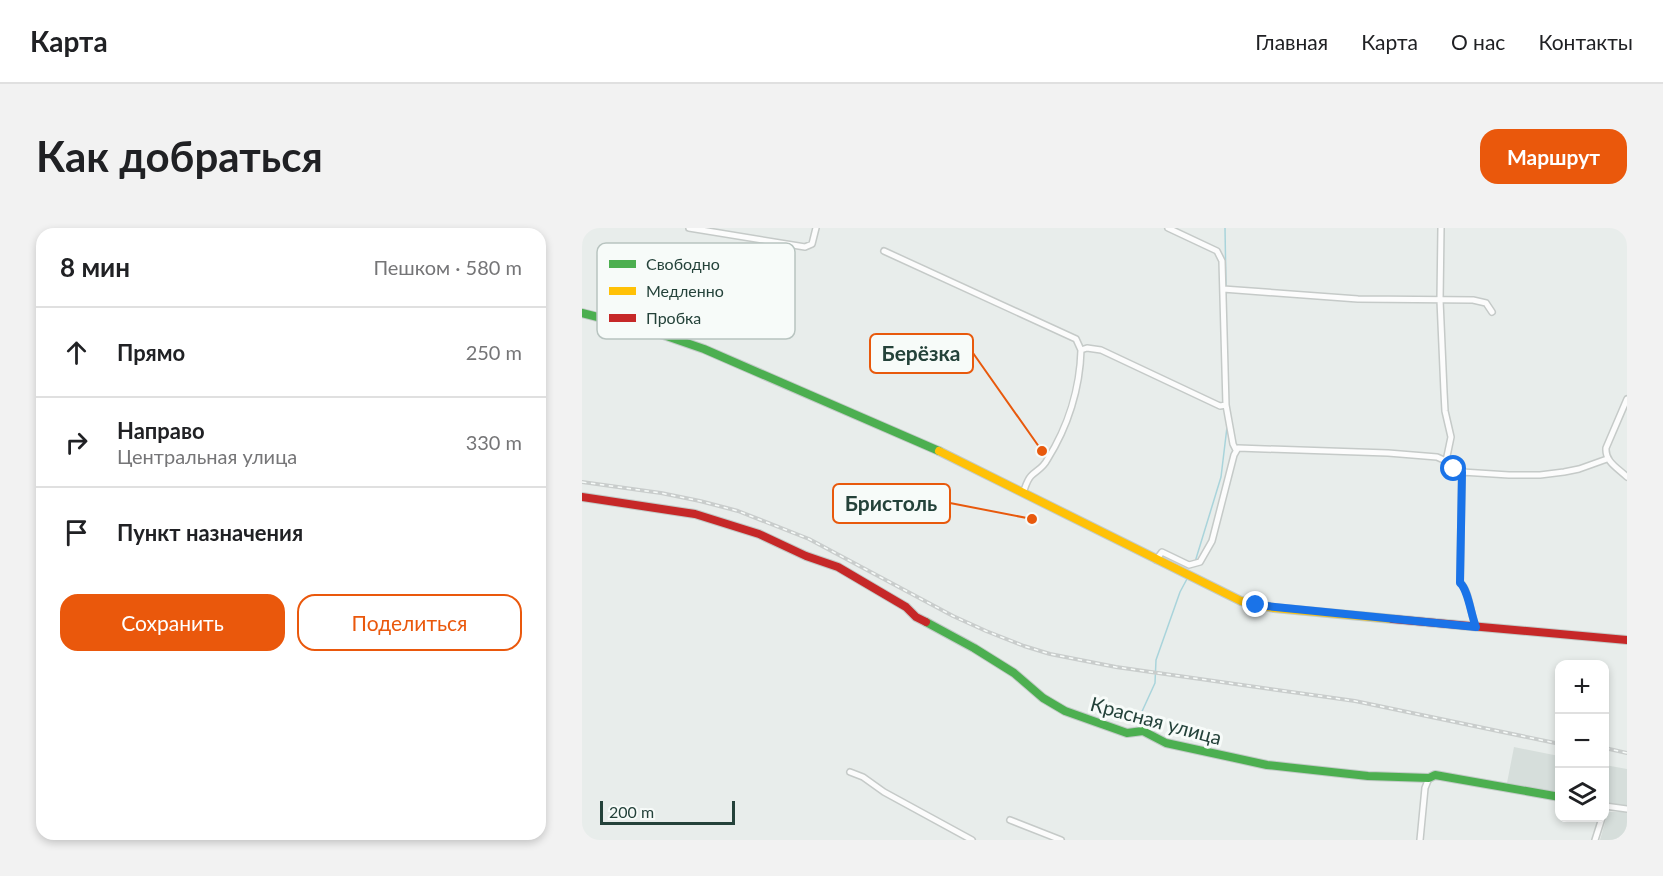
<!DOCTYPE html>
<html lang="ru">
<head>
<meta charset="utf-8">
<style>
	body { margin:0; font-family:Lato,sans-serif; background:#f2f2f2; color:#202124 }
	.controls { position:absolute; right:18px; bottom:18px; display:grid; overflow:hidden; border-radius:12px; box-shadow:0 3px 9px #0003 }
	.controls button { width:54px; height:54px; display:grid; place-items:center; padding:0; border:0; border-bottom:2px solid #e0e0e0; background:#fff; color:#202124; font:30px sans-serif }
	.scale { position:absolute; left:18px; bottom:15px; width:135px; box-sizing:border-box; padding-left:6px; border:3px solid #24423a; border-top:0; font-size:16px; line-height:21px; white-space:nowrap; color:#24423a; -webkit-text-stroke:4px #f7fbf9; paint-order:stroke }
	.stop { position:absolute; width:18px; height:18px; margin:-14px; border:4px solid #1a73e8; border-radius:50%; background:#fff }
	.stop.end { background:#1a73e8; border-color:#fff; box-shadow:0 2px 6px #0008 }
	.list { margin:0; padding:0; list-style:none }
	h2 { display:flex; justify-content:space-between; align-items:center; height:78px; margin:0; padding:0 24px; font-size:26px }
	h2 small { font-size:20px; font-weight:400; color:#757577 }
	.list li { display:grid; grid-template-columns:39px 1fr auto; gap:18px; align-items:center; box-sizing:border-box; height:90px; padding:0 24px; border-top:2px solid #e0e0e0 }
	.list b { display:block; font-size:22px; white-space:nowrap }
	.list p { margin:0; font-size:20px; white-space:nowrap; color:#757577 }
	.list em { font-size:20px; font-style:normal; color:#757577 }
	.actions { display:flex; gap:12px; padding:18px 24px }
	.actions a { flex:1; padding:14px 0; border:2px solid #ea580c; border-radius:18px; text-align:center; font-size:21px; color:#ea580c }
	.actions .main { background:#ea580c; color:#fff }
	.icon { flex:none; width:33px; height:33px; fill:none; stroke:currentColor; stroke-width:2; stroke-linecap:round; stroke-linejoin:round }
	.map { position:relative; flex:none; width:1045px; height:612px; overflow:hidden; border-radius:18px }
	header { display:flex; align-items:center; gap:36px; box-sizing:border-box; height:84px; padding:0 30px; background:#fff; border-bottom:2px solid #e0e0e0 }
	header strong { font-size:28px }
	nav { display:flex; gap:33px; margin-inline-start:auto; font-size:21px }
	.intro { display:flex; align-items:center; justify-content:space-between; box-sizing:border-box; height:144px; padding:0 36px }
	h1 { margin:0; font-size:42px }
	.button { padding:15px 27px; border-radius:18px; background:#ea580c; color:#fff; font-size:21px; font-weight:700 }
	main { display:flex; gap:36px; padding:0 36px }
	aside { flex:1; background:#fff; border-radius:18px; box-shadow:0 3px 9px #0003 }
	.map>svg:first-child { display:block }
	.built { fill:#d6dedb }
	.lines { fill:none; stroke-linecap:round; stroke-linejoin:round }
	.stream { stroke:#a9d4db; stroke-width:1.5 }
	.street-casing { stroke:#c5cac8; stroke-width:8 }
	.fast-casing { stroke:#c3cbc8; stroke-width:10 }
	.slow-casing { stroke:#c3cbc8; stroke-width:10 }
	.jam-casing { stroke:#c3cbc8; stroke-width:10 }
	.street { stroke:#fcfcfc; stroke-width:5 }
	.fast { stroke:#4caf50; stroke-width:8 }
	.slow { stroke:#ffc107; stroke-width:8 }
	.jam { stroke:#c62828; stroke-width:8 }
	.rail-casing { stroke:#c9cdcc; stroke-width:4 }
	.rail { stroke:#f7fbf9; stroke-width:1.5; stroke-dasharray:4.5; stroke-linecap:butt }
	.route { stroke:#1a73e8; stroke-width:8 }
	.labels { text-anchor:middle; stroke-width:6; stroke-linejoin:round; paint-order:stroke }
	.street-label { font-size:20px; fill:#24423a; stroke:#f7fbf9 }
	.key { fill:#f7fbf9; stroke:#b8c4c0; stroke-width:1.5 }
	.key-label { font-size:16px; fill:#24423a }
	.leader { fill:none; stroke:#e8590c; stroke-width:2 }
	.callout-dot { fill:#e8590c; stroke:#f7fbf9; stroke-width:2 }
	.callout { fill:#f7fbf9; stroke:#e8590c; stroke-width:2 }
	.callout-label { font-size:21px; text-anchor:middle; font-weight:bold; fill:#24423a }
</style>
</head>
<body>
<header>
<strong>Карта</strong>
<nav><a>Главная</a><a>Карта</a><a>О нас</a><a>Контакты</a></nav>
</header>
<div class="intro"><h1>Как добраться</h1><a class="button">Маршрут</a></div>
<main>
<aside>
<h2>8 мин<small>Пешком · 580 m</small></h2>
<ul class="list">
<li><svg class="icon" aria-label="ahead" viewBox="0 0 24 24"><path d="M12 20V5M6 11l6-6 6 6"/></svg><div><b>Прямо</b></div><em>250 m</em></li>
<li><svg class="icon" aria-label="right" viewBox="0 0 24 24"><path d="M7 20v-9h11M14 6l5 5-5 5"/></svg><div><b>Направо</b><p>Центральная улица</p></div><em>330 m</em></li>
<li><svg class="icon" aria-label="arrive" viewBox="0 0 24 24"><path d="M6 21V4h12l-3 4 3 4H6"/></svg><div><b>Пункт назначения</b></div></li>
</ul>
<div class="actions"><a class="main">Сохранить</a><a>Поделиться</a></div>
</aside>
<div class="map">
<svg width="1045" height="612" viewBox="0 0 1045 612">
	<rect width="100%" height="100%" fill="#e8edeb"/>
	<path class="built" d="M 932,519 L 977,528 L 977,565 L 925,555 Z
		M 1023,537 L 1045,541 L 1045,578 L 1023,574 Z
		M 1026,584 L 1045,584 L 1045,612 L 1018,612 Z"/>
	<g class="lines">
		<path class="stream" d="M 643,0 L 644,59
			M 644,64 L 644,80
			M 613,334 L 639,249 L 645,199
			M 557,490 L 573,455 L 574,432 L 598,364 L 606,349"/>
		<g class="street-casing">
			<path id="street" d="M 107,0 L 223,19 L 230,16 L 234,0
				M 586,0 L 635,23 L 640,33 L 644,177 L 651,216 L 654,222
				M 859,0 L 858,72 L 862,164 L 863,183 L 869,209 L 864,233
				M 302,23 L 494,111 L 499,122
				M 641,61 L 776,71 L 891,72 L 904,75 L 910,84
				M 1045,171 L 1024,220 C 1023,234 1036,240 1045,249
				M 880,244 L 878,354 C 888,364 888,385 894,399
				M 441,265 C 443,260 445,252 449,248 C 455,242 461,240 465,232 C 486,199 498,160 499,122 L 505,120 L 519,122 L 638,178 L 644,177
				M 574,332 L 580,324 L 607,337 L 618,334 L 630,313 L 652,227 L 656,220 L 806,225 L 855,229 L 864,233 L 868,239 L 880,244 L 927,247 L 958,247 L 982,244 L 997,241 L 1025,231
				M 268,544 L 281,549 L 302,564 L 390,612
				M 1023,578 L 1045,581
				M 428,592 L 479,612
				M 838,612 L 843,560 L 847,550
				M 1013,612 L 1020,590"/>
		</g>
		<g class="fast-casing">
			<path id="fast" d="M 0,85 L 67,102 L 122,121 L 357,223
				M 344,394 L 392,420 L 432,445 L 461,470 L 483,483 L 545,505 L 561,503 L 584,515 L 685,537 L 786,548 L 847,550 L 853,547 L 978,569"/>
		</g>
		<g class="slow-casing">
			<path id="slow" d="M 357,223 L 659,373 L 692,380 L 810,391"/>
		</g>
		<g class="jam-casing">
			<path id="jam" d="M 0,269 L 113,286 L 177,306 L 224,328 L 256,339 L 324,379 L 334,389 L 344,394
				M 810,391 L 1045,412"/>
		</g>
		<use href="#street" class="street"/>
		<use href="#fast" class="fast"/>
		<use href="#slow" class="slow"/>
		<use href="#jam" class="jam"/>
		<g class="rail-casing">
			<path id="rail" d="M 0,254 L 79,265 L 118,273 L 156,283 L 227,311 L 371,388 L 404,403 L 442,418 L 468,426 L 534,439 L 773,473 L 978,516
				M 1023,520 L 1045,525
				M 1036,612 L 1045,608"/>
		</g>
		<use href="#rail" class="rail"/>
	</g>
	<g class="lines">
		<path class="route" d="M 674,377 L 894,399 C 889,387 886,361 878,355 L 880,244 L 872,241"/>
	</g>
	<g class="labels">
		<g class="street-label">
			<text transform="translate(574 493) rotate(15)" y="7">Красная улица</text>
		</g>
	</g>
	<rect x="15" y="15" width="198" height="96" rx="9" class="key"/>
	<rect x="27" y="32" width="27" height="8" fill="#4caf50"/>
	<rect x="27" y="59" width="27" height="8" fill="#ffc107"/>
	<rect x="27" y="86" width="27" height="8" fill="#c62828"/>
	<g class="key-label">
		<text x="64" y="42">Свободно</text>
		<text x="64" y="69">Медленно</text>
		<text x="64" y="96">Пробка</text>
	</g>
	<path class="leader" d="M460 223L391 125M450 291L368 275"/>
	<g class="callout-dot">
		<circle cx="460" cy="223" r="6"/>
		<circle cx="450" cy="291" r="6"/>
	</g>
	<g class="callout">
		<rect x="288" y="106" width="103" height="39" rx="6"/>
		<rect x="251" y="256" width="117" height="39" rx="6"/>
	</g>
	<g class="callout-label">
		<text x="339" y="133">Берёзка</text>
		<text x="309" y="283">Бристоль</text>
	</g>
</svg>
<div class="controls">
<button>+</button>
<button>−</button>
<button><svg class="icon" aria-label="layers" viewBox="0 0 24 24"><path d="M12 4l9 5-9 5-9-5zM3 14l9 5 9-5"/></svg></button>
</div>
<div class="scale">200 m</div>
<div class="stop" style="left:872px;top:241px"></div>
<div class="stop end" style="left:674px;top:377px"></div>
</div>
</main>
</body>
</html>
